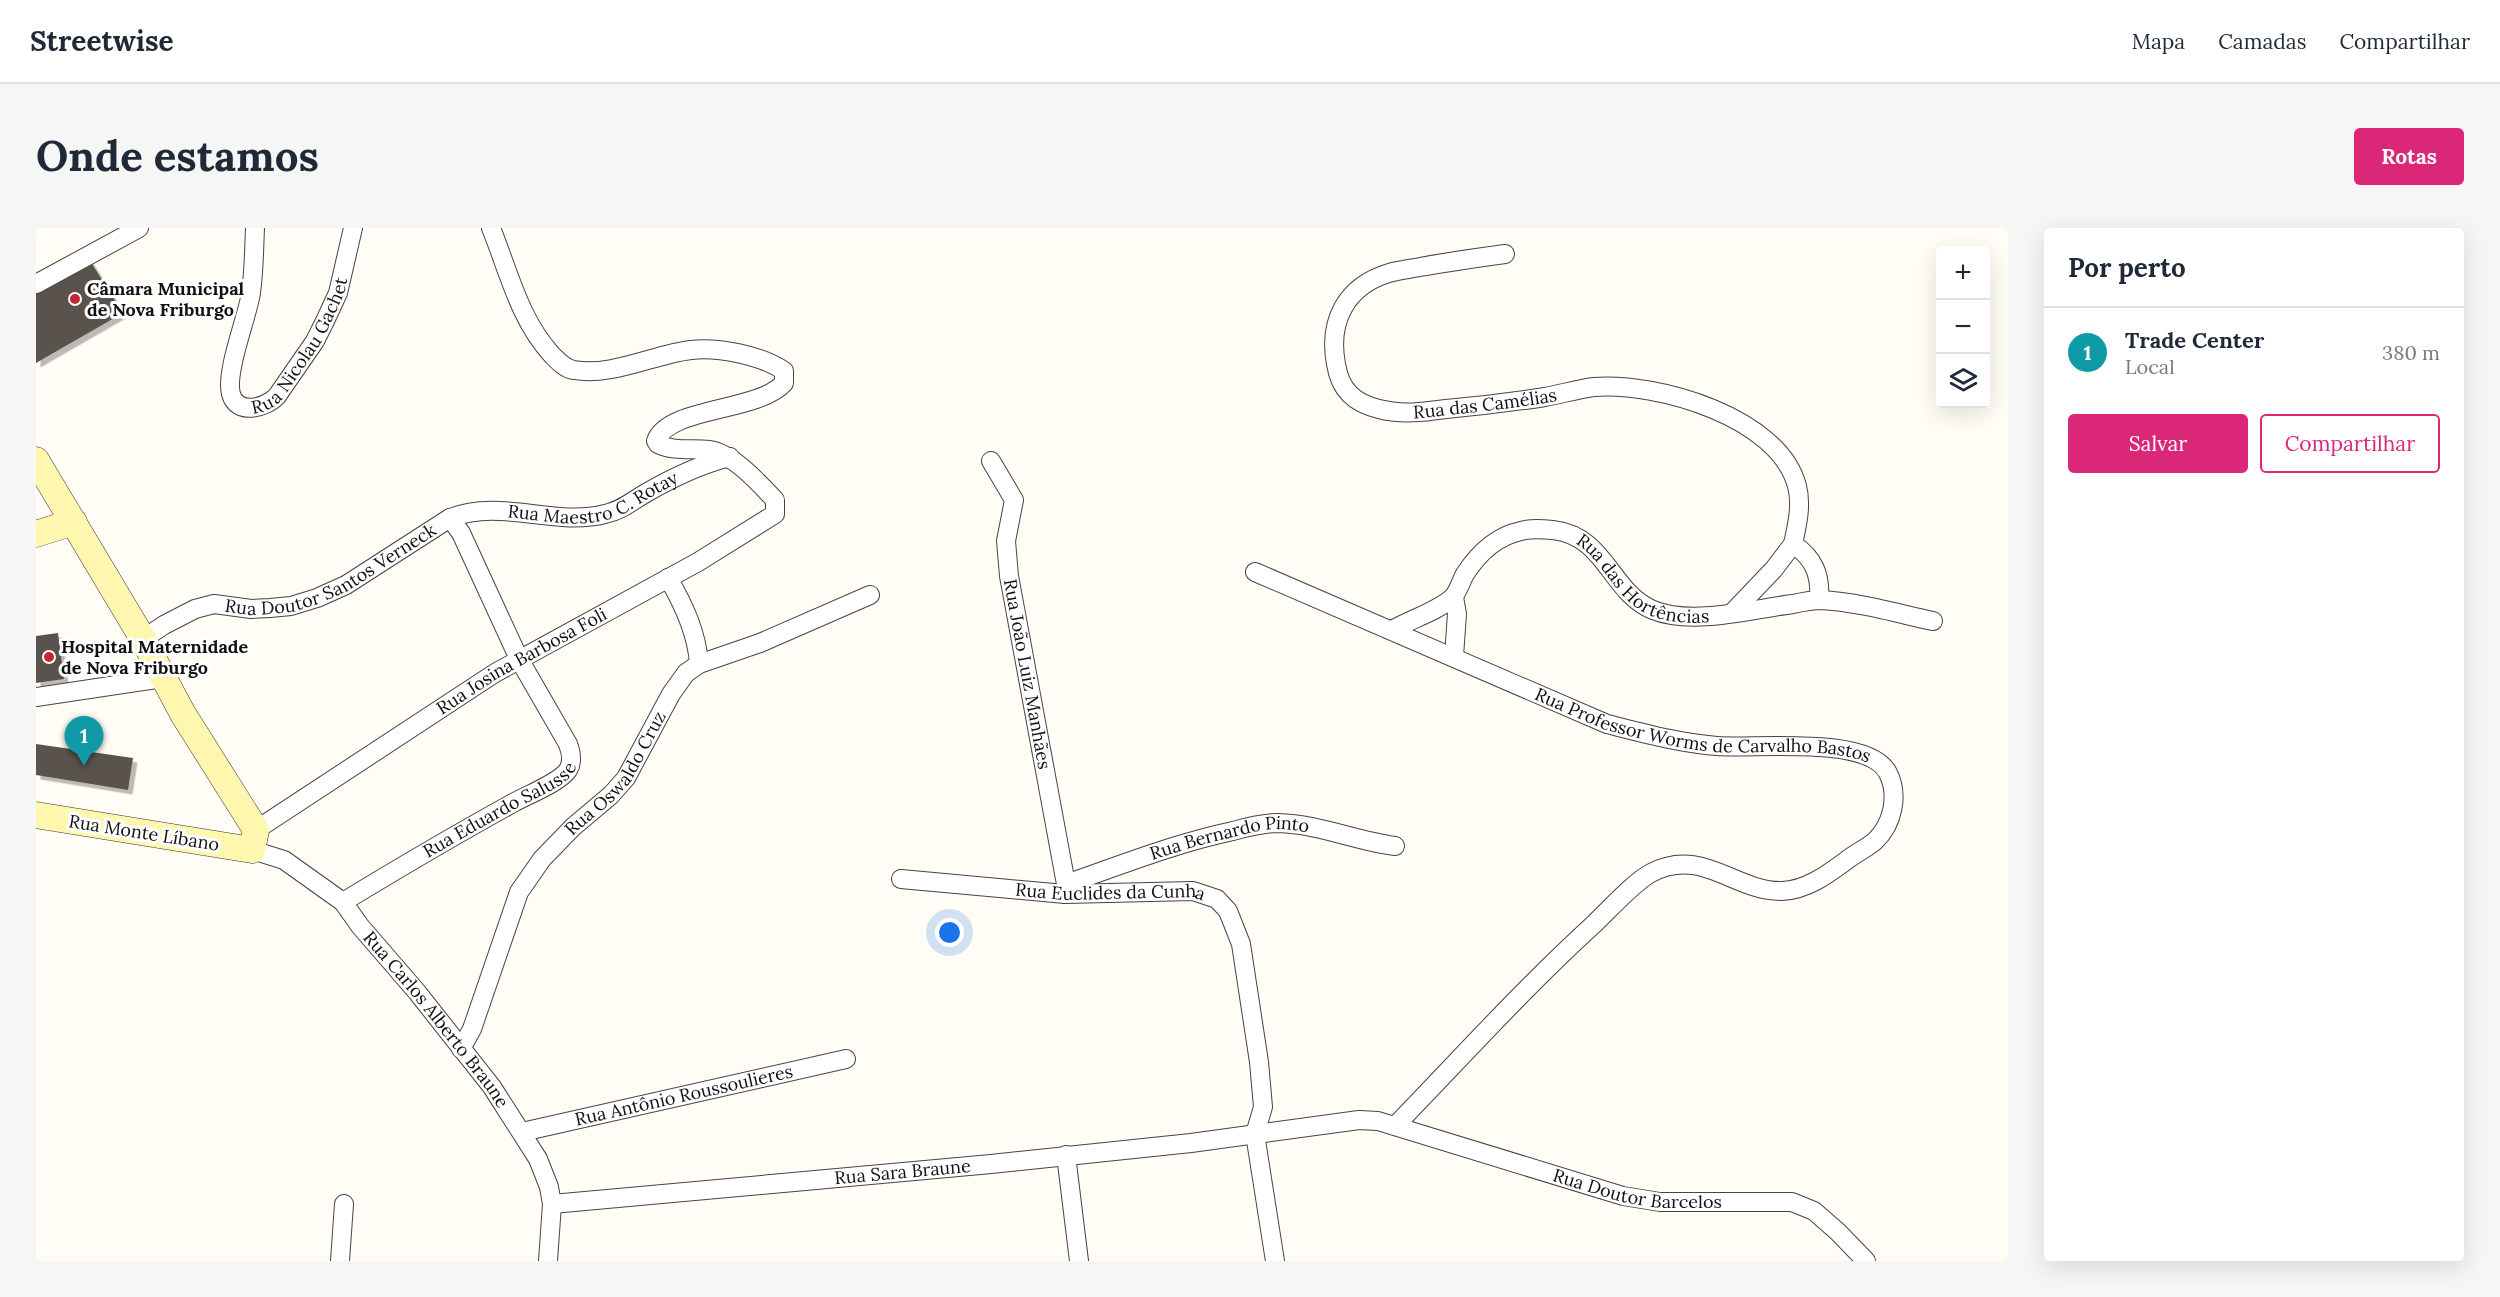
<!DOCTYPE html>
<html lang="pt">
<head>
<meta charset="utf-8">
<style>
	body { margin:0; font-family:Lora,serif; background:#f6f6f7; color:#1f2937 }
	.controls { position:absolute; right:18px; top:18px; display:grid; overflow:hidden; border-radius:6px; box-shadow:0 6px 24px #0002 }
	.controls button { width:54px; height:54px; display:grid; place-items:center; padding:0; border:0; border-bottom:2px solid #e0e1e3; background:#fff; color:#1f2937; font:30px sans-serif }
	.you { position:absolute; left:914px; top:705px; width:21px; height:21px; margin:-15px; border:4px solid #fff; border-radius:50%; background:#1a73e8; box-shadow:0 0 0 9px #1a73e833 }
	.badge { display:grid; place-items:center; width:39px; height:39px; border-radius:50%; background:#db2777; color:#fff; font-size:20px; font-weight:700 }
	.pin { position:absolute; translate:-50% -50px; filter:drop-shadow(0 2px 3px #0008) }
	.pin::after { content:''; position:absolute; top:32px; width:21px; height:18px; background:inherit; clip-path:polygon(0 0,100% 0,50% 100%) }
	.list { margin:0; padding:0; list-style:none }
	h2 { display:flex; justify-content:space-between; align-items:center; height:78px; margin:0; padding:0 24px; font-size:26px }
	h2 small { font-size:20px; font-weight:400; color:#747a83 }
	.list li { display:grid; grid-template-columns:39px 1fr auto; gap:18px; align-items:center; box-sizing:border-box; height:90px; padding:0 24px; border-top:2px solid #e0e1e3 }
	.list b { display:block; font-size:22px; white-space:nowrap }
	.list p { margin:0; font-size:20px; white-space:nowrap; color:#747a83 }
	.list em { font-size:20px; font-style:normal; color:#747a83 }
	.actions { display:flex; gap:12px; padding:18px 24px }
	.actions a { flex:1; padding:14px 0; border:2px solid #db2777; border-radius:6px; text-align:center; font-size:21px; color:#db2777 }
	.actions .main { background:#db2777; color:#fff }
	.icon { flex:none; width:33px; height:33px; fill:none; stroke:currentColor; stroke-width:2; stroke-linecap:round; stroke-linejoin:round }
	.map { position:relative; flex:none; width:1972px; height:1033px; overflow:hidden; border-radius:6px }
	header { display:flex; align-items:center; gap:36px; box-sizing:border-box; height:84px; padding:0 30px; background:#fff; border-bottom:2px solid #e0e1e3 }
	header strong { font-size:28px }
	nav { display:flex; gap:33px; margin-inline-start:auto; font-size:21px }
	.intro { display:flex; align-items:center; justify-content:space-between; box-sizing:border-box; height:144px; padding:0 36px }
	h1 { margin:0; font-size:42px }
	.button { padding:15px 27px; border-radius:6px; background:#db2777; color:#fff; font-size:21px; font-weight:700 }
	main { display:flex; gap:36px; padding:0 36px }
	aside { flex:1; background:#fff; border-radius:6px; box-shadow:0 6px 24px #0002 }
	.map>svg:first-child { display:block }
	.building { fill:#5a524d; filter:url(#shadow) }
	.lines { fill:none; stroke-linecap:round; stroke-linejoin:round }
	.street-casing { stroke:#444; stroke-width:20 }
	.secondary-casing { stroke:#333; stroke-width:27 }
	.street { stroke:#fff; stroke-width:18 }
	.secondary { stroke:#fff6b0; stroke-width:26 }
	.poi-dot { fill:#c4262e; stroke:#fff; stroke-width:2 }
	.labels { text-anchor:middle; stroke-width:6; stroke-linejoin:round; paint-order:stroke }
	.poi-label { font-size:18px; font-weight:bold; fill:#111; stroke:#fff; text-anchor:start }
	.street-label { font-size:18px; fill:#111; stroke:#fff }
</style>
</head>
<body>
<header>
<strong>Streetwise</strong>
<nav><a>Mapa</a><a>Camadas</a><a>Compartilhar</a></nav>
</header>
<div class="intro"><h1>Onde estamos</h1><a class="button">Rotas</a></div>
<main>
<div class="map">
<svg width="1972" height="1033" viewBox="0 0 1972 1033">
	<defs>
		<filter id="shadow"><feDropShadow dx="4.5" dy="4.5" stdDeviation="0" flood-color="#0004"/></filter>
	</defs>
	<rect width="100%" height="100%" fill="#fffdf5"/>
	<path class="building" d="M 51,28 L 87,85 L 0,135 L 0,57 Z
		M 22,405 L 28,451 L 0,455 L 0,408 Z
		M 0,516 L 97,530 L 92,562 L 0,547 Z"/>
	<g class="lines">
		<g class="street-casing">
			<g id="street">
				<path id="s1" d="M 219,0 C 218,22 218,43 215,65 C 211,90 189,144 195,166 C 201,188 230,180 241,168 L 279,113 L 289,93 L 302,65 L 317,0"/>
				<path id="s2" d="M 1469,26 C 1440,30 1412,34 1384,39 C 1374,41 1363,42 1353,45 C 1310,58 1292,93 1300,136 C 1304,162 1318,175 1343,181 C 1365,187 1388,184 1410,181 C 1443,178 1476,174 1509,169 C 1525,166 1542,161 1558,159 C 1621,154 1743,189 1761,258 C 1766,277 1761,298 1757,316 C 1778,330 1785,347 1783,372"/>
				<path d="M 0,56 L 103,0"/>
				<path id="s3" d="M 955,233 L 978,272 L 970,313 L 973,348 L 1030,656 L 1029,666"/>
				<path id="s4" d="M 1219,344 L 1571,496 C 1607,505 1643,515 1681,518 C 1719,521 1833,507 1852,545 C 1863,567 1857,596 1839,613 C 1831,620 1820,625 1811,632 C 1792,646 1771,662 1746,663 C 1699,664 1666,618 1615,645 C 1598,654 1573,682 1557,697 C 1488,760 1424,831 1359,898"/>
				<path d="M 632,350 C 648,377 661,405 663,436"/>
				<path d="M 1418,369 L 1421,386 L 1418,428"/>
				<path d="M 1697,384 L 1738,341 L 1757,316"/>
				<path id="s5" d="M 1356,402 C 1375,391 1400,384 1416,370 C 1422,365 1425,353 1429,346 C 1442,326 1461,308 1485,303 C 1496,300 1506,301 1517,302 C 1570,308 1574,364 1617,382 C 1656,398 1717,381 1757,376 C 1766,374 1776,372 1785,372 C 1822,374 1860,385 1897,393"/>
				<path id="s6" d="M 107,411 L 128,397 L 159,381 L 178,376 L 215,381 L 234,380 L 255,378 L 281,370 L 310,357 L 414,290 C 466,270 517,299 569,286 C 585,283 596,273 610,265 C 636,250 665,236 694,229"/>
				<path d="M 0,469 L 127,450"/>
				<path id="s7" d="M 220,602 L 459,445 L 662,334 L 739,286 L 739,272 C 723,255 696,225 673,222 C 656,220 638,224 622,216 L 620,213 C 632,179 722,184 748,155 L 748,143 C 725,127 682,119 655,122 C 619,126 575,149 538,142 C 529,141 522,133 516,127 C 483,91 473,44 455,0"/>
				<path id="s8" d="M 216,622 L 248,632 L 307,674 L 324,698 L 381,764 L 456,859 L 502,931 L 513,959 L 516,976 L 512,1033"/>
				<path id="s9" d="M 865,651 L 1029,666 L 1157,663 L 1181,671 L 1192,683 L 1205,716 L 1223,834 L 1227,879 L 1219,906 L 1239,1033"/>
				<path id="s10" d="M 1030,656 C 1085,637 1140,615 1197,603 C 1211,599 1227,595 1242,595 C 1282,596 1320,613 1359,618"/>
				<path id="s11" d="M 307,674 C 363,640 419,607 477,575 C 491,567 523,555 532,542 C 537,534 535,524 532,516 L 483,431 L 425,305 L 414,290"/>
				<path id="s12" d="M 425,821 L 436,801 L 483,664 L 506,631 L 537,599 L 575,567 L 590,550 L 635,466 L 650,445 L 663,436 L 724,415 L 834,367"/>
				<path id="s13" d="M 486,904 L 810,831"/>
				<path d="M 1030,927 L 1043,1033"/>
				<path id="s14" d="M 516,976 L 955,936 L 1155,915 L 1323,892 L 1342,893 L 1587,968 L 1624,974 L 1756,974 L 1778,983 L 1802,1004 L 1830,1033"/>
				<path d="M 304,1033 L 308,976"/>
			</g>
		</g>
		<g class="secondary-casing">
			<path id="secondary" d="M 0,232 L 107,411 L 147,486 L 220,602 L 216,622 L 0,587
				M 0,306 L 38,294"/>
		</g>
		<use href="#street" class="street"/>
		<use href="#secondary" class="secondary"/>
	</g>
	<g class="poi-dot">
		<circle cx="39" cy="71" r="6"/>
		<circle cx="13" cy="429" r="6"/>
	</g>
	<g class="labels">
		<g class="poi-label">
			<text x="51" y="67">Câmara Municipal<tspan x="51" dy="21">de Nova Friburgo</tspan></text>
			<text x="25" y="425">Hospital Maternidade<tspan x="25" dy="21">de Nova Friburgo</tspan></text>
		</g>
		<g class="street-label">
			<text dy="6" stroke="none"><textPath href="#s1" startOffset="278">Rua Nicolau Gachet</textPath></text>
			<text dy="6" stroke="none"><textPath href="#s2" startOffset="408">Rua das Camélias</textPath></text>
			<text dy="6" stroke="none"><textPath href="#s6" startOffset="488">Rua Maestro C. Rotay</textPath></text>
			<text dy="6" stroke="none"><textPath href="#s6" startOffset="206">Rua Doutor Santos Verneck</textPath></text>
			<text dy="6" stroke="none"><textPath href="#s5" startOffset="308">Rua das Hortências</textPath></text>
			<text dy="6" stroke="none"><textPath href="#s7" startOffset="315">Rua Josina Barbosa Foli</textPath></text>
			<text dy="6" stroke="none"><textPath href="#s3" startOffset="222">Rua João Luiz Manhães</textPath></text>
			<text dy="6" stroke="none"><textPath href="#s4" startOffset="478">Rua Professor Worms de Carvalho Bastos</textPath></text>
			<text dy="6" stroke="none"><textPath href="#s12" startOffset="322">Rua Oswaldo Cruz</textPath></text>
			<text dy="6" stroke="none"><textPath href="#s11" startOffset="182">Rua Eduardo Salusse</textPath></text>
			<text transform="translate(108 605) rotate(9)" y="6">Rua Monte Líbano</text>
			<text dy="6" stroke="none"><textPath href="#s10" startOffset="171">Rua Bernardo Pinto</textPath></text>
			<text dy="6" stroke="none"><textPath href="#s9" startOffset="210">Rua Euclides da Cunha</textPath></text>
			<text dy="6" stroke="none"><textPath href="#s8" startOffset="256">Rua Carlos Alberto Braune</textPath></text>
			<text dy="6" stroke="none"><textPath href="#s13" startOffset="166">Rua Antônio Roussoulieres</textPath></text>
			<text dy="6" stroke="none"><textPath href="#s14" startOffset="352">Rua Sara Braune</textPath></text>
			<text dy="6" stroke="none"><textPath href="#s14" startOffset="1100">Rua Doutor Barcelos</textPath></text>
		</g>
	</g>
</svg>
<div class="controls">
<button>+</button>
<button>−</button>
<button><svg class="icon" aria-label="layers" viewBox="0 0 24 24"><path d="M12 4l9 5-9 5-9-5zM3 14l9 5 9-5"/></svg></button>
</div>
<div class="you"></div>
<div class="pin badge" style="left:48px;top:538px;background:#0f9aa8">1</div>
</div>
<aside>
<h2>Por perto<small></small></h2>
<ul class="list">
<li><span class="badge" style="background:#0f9aa8">1</span><div><b>Trade Center</b><p>Local</p></div><em>380 m</em></li>
</ul>
<div class="actions"><a class="main">Salvar</a><a>Compartilhar</a></div>
</aside>
</main>
</body>
</html>
